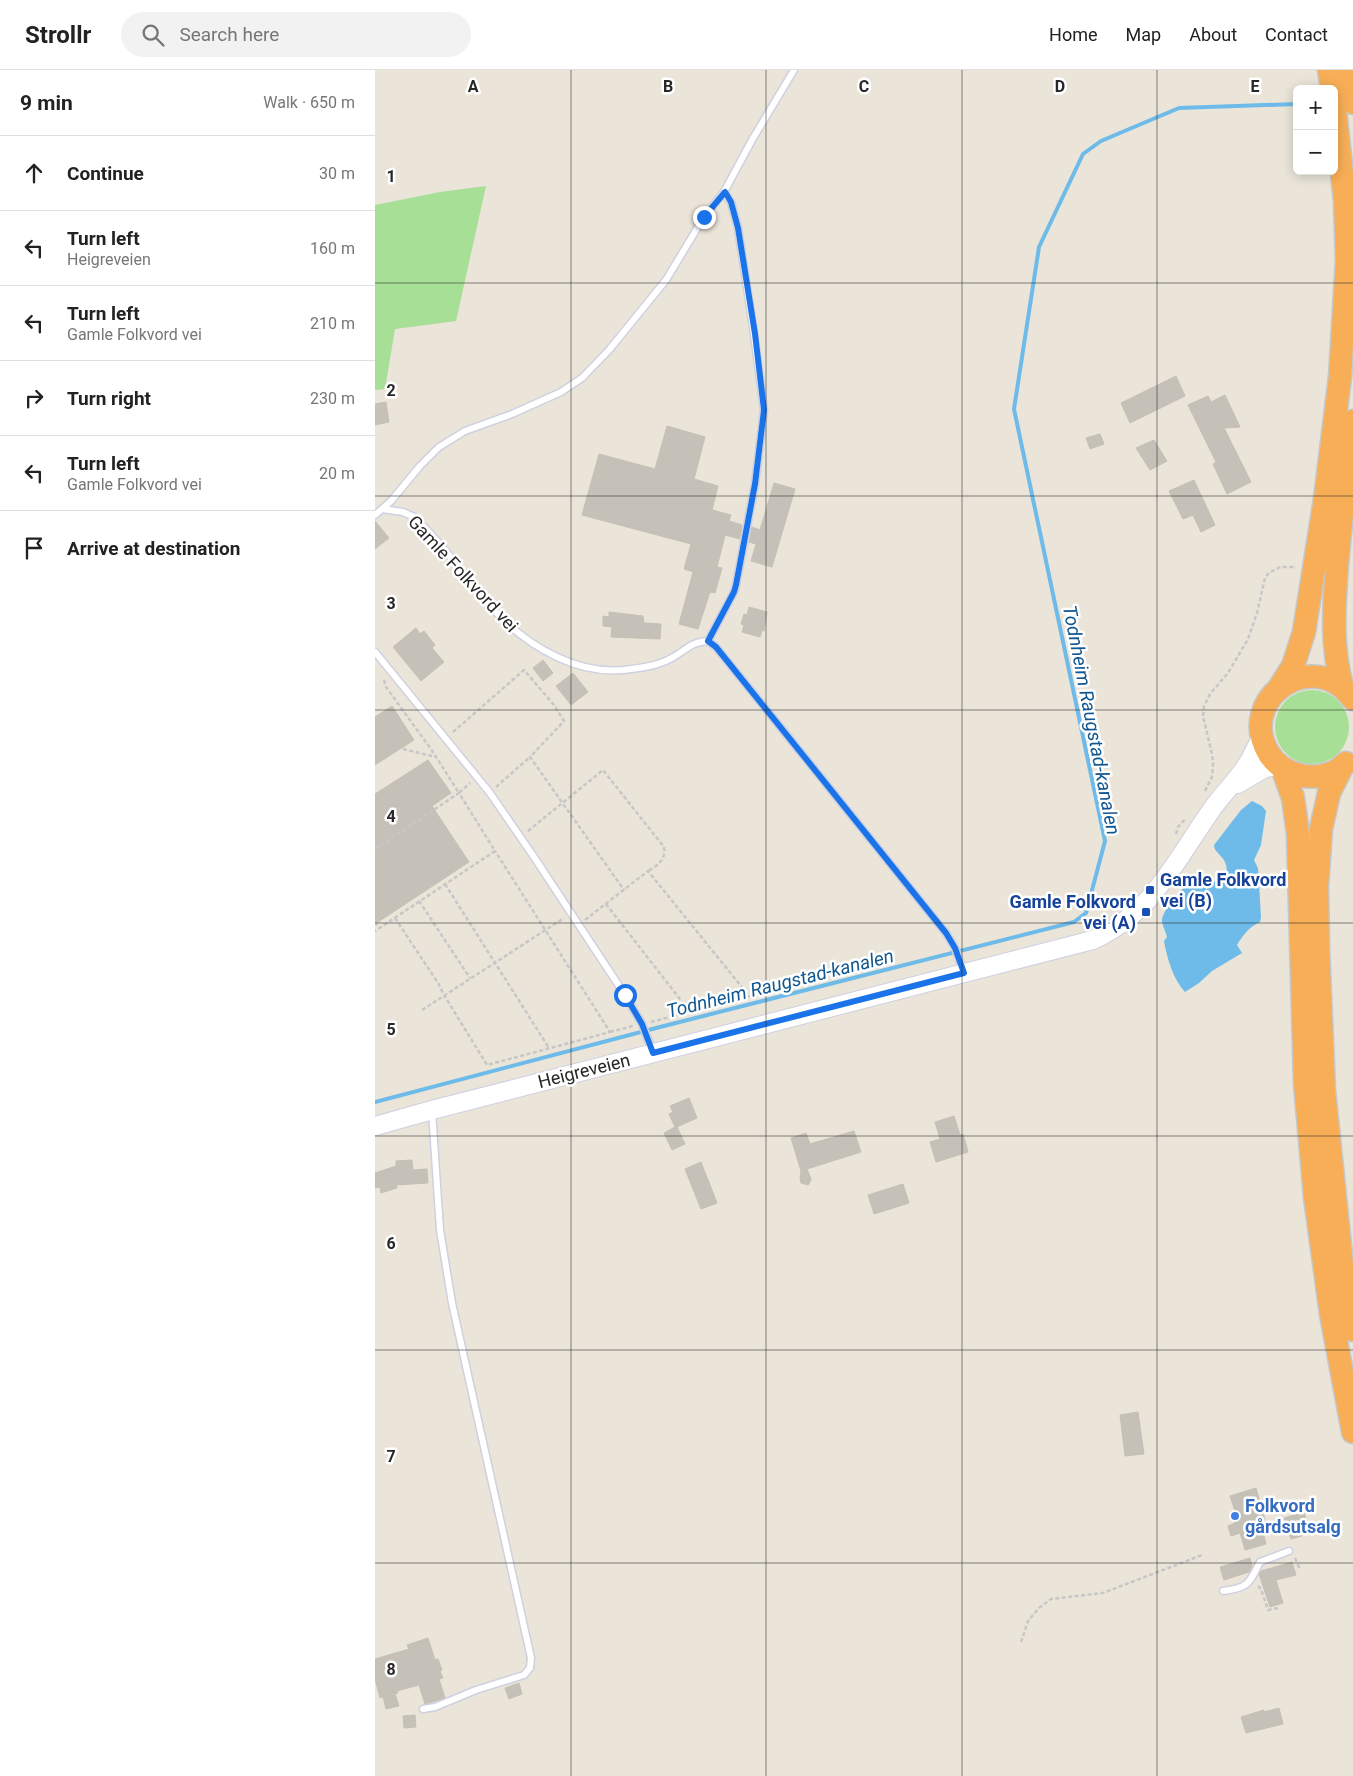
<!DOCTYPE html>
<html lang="en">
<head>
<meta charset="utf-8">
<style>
	body { margin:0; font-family:Roboto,sans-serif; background:#f2f2f2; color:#222 }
	.controls { position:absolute; right:15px; top:15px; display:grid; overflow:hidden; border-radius:8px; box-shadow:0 2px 12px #0003 }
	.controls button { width:45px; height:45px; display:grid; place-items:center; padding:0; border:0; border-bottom:1px solid #e0e0e0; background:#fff; color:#222; font:25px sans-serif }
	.stop { position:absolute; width:15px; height:15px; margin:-11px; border:4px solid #1a73e8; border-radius:50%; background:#fff }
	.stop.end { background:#1a73e8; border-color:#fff; box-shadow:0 1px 5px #0008 }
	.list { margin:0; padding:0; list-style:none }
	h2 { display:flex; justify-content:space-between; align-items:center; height:65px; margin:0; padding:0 20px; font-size:21px }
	h2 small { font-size:16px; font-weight:400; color:#767676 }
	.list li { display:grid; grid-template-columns:32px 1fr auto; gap:15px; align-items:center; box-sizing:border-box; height:75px; padding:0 20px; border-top:1px solid #e0e0e0 }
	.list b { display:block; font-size:19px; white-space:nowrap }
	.list p { margin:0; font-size:16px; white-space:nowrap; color:#767676 }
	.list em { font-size:16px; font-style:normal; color:#767676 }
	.icon { flex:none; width:28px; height:28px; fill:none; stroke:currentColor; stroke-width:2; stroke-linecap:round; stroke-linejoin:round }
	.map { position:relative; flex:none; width:978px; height:1706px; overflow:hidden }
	header { display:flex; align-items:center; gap:30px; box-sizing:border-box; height:70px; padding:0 25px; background:#fff; border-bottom:1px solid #e0e0e0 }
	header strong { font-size:24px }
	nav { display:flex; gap:28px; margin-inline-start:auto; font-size:18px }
	.search { width:350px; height:45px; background:#f2f2f2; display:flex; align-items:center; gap:12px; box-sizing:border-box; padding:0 18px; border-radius:28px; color:#767676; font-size:19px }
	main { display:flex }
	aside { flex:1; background:#fff }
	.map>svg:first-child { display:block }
	.green { fill:#a7df97 }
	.water { fill:#6ebbe9 }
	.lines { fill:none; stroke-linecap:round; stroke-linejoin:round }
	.stream { stroke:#6ebbe9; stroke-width:4 }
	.building { fill:#c5c1b9; stroke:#c5c0b3 }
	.lane-casing { stroke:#cfd0e0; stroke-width:9 }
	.secondary-casing { stroke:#cfd0e0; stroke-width:20 }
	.highway-casing { stroke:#c7c7c7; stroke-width:25 }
	.path { stroke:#c7c7c7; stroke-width:2.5; stroke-dasharray:4 2.5; stroke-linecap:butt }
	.lane { stroke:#fff; stroke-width:6 }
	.secondary { stroke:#fff; stroke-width:18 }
	.highway { stroke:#f8ae56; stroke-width:22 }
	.route { stroke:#1a73e8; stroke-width:6 }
	.grid { fill:none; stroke:#272727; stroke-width:1; stroke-opacity:0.55 }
	.transit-dot { fill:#1a4fb4; stroke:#fff; stroke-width:2 }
	.shop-dot { fill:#3f7fe0; stroke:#fff; stroke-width:2 }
	.labels { text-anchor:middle; stroke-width:5; stroke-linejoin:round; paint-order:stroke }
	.street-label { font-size:18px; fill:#272727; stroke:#fff }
	.transit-label { font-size:18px; font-weight:bold; fill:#164399; stroke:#fff; text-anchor:start }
	.shop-label { font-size:18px; font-weight:bold; fill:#366cbe; stroke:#fff; text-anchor:start }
	.water-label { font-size:19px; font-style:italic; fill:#115791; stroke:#fff }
	.grid-label { font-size:16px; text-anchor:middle; font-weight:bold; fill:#272727; stroke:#fff; stroke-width:5; stroke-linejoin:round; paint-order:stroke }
</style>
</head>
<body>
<header>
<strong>Strollr</strong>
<div class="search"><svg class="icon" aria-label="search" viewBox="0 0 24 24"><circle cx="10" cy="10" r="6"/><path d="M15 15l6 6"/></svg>Search here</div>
<nav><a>Home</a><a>Map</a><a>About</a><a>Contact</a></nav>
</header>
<main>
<aside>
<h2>9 min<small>Walk · 650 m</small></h2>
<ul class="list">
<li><svg class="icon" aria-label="ahead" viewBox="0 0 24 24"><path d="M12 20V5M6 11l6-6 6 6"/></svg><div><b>Continue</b></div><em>30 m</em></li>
<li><svg class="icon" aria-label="left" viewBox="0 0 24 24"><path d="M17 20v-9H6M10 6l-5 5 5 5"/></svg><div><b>Turn left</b><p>Heigreveien</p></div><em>160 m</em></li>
<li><svg class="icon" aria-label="left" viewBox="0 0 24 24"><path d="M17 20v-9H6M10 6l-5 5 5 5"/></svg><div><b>Turn left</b><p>Gamle Folkvord vei</p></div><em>210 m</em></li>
<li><svg class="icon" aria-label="right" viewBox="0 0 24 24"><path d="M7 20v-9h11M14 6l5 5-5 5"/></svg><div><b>Turn right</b></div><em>230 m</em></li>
<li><svg class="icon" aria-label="left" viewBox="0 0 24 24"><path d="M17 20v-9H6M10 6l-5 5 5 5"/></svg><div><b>Turn left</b><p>Gamle Folkvord vei</p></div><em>20 m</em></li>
<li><svg class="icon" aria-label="arrive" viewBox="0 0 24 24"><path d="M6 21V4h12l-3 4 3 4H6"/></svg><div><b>Arrive at destination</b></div></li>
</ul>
</aside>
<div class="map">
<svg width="978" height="1706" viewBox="0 0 978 1706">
	<rect width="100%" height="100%" fill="#eae4d9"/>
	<path class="green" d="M 111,116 L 81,251 L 20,259 L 10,319 L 0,320 L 0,135 L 65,122 Z
		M900 657a37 37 0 1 1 74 0a37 37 0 1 1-74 0Z"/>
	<path class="water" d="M 877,731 L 887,736 L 891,741 L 886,775 L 879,790 L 883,798 L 886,847 L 885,852 C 874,857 868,865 862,875 L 867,883 L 837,901 L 824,913 L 810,922 C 798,909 792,888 789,871 L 792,867 C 791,862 788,857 787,852 C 786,840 809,816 818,810 C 833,813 859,815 850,792 C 847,785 839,782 839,775 L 866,740 Z"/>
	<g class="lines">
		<path class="stream" d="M 0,1032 L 285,957 L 699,852 L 711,843 L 730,771 L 639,339 L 664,177 L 708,84 L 726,71 L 804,38 L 922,34"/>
	</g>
	<path class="building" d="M 801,306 L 810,326 L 755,353 L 746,333 Z
		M 850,325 L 865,357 L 849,358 L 876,412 L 852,424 L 839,396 L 838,394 L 841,392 L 813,335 L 833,326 L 836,332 Z
		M 11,332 L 14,352 L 0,355 L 0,334 Z
		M 292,356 L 330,367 L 319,409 L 343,416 L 337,440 L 356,445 L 354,451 L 367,455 L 365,469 L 350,465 L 342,497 L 347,498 L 340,523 L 335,522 L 323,559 L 304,554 L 318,502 L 309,499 L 316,474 L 207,445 L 224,384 L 280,399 Z
		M 725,364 L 729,374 L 715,379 L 711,368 Z
		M 779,370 L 792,391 L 775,400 L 761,378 Z
		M 819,410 L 840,455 L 826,462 L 818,445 L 808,449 L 794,421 Z
		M 399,413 L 420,419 L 397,497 L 376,491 L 381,474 L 374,472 L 377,457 L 385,460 Z
		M 0,451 L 14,468 L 0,479 Z
		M 374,537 L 392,542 L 389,561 L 387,560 L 385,567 L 367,562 L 369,555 L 366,554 L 369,544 L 372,545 Z
		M 234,542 L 268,546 L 269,553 L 286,554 L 285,569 L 236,567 L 237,557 L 228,556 L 228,546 L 234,547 Z
		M 41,558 L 45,564 L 49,561 L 60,575 L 57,578 L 69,592 L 46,611 L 18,577 Z
		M 168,590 L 178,603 L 168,611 L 158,598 Z
		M 198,603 L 213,622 L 196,635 L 181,616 Z
		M 17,636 L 39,670 L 0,695 L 0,647 Z
		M 53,690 L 76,723 L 57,736 L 94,792 L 0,854 L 0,724 Z
		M 314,1028 L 322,1048 L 302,1057 L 310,1074 L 297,1080 L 289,1063 L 300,1057 L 294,1044 L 298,1042 L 295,1036 Z
		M 579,1046 L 585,1065 L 588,1064 L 593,1082 L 561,1092 L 555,1072 L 565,1069 L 560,1052 Z
		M 479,1061 L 486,1082 L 432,1099 L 436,1109 L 435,1112 L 433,1115 L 426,1113 L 425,1109 L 426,1101 L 416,1068 L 431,1063 L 435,1074 Z
		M 37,1090 L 38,1100 L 52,1099 L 53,1113 L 21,1115 L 22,1118 L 6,1123 L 5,1117 L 0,1118 L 0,1103 L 21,1096 L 21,1091 Z
		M 326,1092 L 342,1133 L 326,1139 L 310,1099 Z
		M 528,1114 L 534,1133 L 499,1144 L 493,1125 Z
		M 763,1342 L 769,1384 L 750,1386 L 745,1345 Z
		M 881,1418 L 891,1453 L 886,1454 L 891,1474 L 870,1480 L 865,1463 L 856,1466 L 853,1456 L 860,1453 L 857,1442 L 860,1441 L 855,1426 Z
		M 929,1442 L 934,1460 L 926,1462 L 927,1466 L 916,1469 L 909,1448 Z
		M 875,1488 L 877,1496 L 874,1502 L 849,1510 L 845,1497 Z
		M 917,1492 L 921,1505 L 901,1510 L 908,1533 L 895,1537 L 884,1504 L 886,1501 Z
		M 53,1568 L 60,1590 L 63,1589 L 67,1600 L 65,1601 L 68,1608 L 64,1609 L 70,1628 L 50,1634 L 44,1615 L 22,1621 L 23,1623 L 20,1624 L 24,1636 L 11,1639 L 8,1627 L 5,1628 L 0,1609 L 0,1589 L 34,1579 L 32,1575 Z
		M 144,1613 L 147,1624 L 134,1629 L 130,1618 Z
		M 904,1638 L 908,1654 L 871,1663 L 866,1647 L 889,1640 L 889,1642 Z
		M 40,1645 L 41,1657 L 29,1658 L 28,1646 Z"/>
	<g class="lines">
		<g class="lane-casing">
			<path id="lane" d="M 7,439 L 28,442 L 39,447 C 91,495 113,555 182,587 C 203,597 225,602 248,600 C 265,598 285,596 300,586 C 314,578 314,573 333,571 L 341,577 L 571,863 L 580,878 L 589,902
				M 0,445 L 16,431 L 45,396 L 64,377 L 90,361 L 137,344 L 186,322 L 207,308 L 234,280 L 291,210 L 329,147 L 349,122 L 377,70 L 419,0
				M 333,571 L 359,522 L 361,515 L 380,414 L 389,340 L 379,264 L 363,158 L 356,132 L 349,122
				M 0,582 L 115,723 L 159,787 L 250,925 L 267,954 L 278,982
				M 848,1521 C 873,1518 874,1514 885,1492 L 914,1481
				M 48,1639 L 60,1637 L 101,1620 L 149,1605 L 155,1598 L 156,1588 L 77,1233 L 65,1160 L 57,1041"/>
		</g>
		<g class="secondary-casing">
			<path id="secondary" d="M 863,714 L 890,698 L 904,696
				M 0,1056 L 57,1040 L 718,870 C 777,843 800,792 835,742 C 846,725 862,711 873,693 C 878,685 882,675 887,666"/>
		</g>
		<g class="highway-casing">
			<path id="highway" d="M 954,0 L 957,19
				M 973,0 L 978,33
				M 967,616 C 956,576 959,537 962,495 C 966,447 972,399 978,351
				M 904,618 L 918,596 L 929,562 L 950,429 L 965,307 L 972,190 L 970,131 L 959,31
				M 971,693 C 960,705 941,709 925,705 C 912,702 901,695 894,684 C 860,628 939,575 978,629
				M 968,695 L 954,723 L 946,759 L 942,816 L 943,878 L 949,1021 L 968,1205 L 978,1260
				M 907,697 L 918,728 L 923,764 L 930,1013 L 940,1127 L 956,1244 L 978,1362"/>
		</g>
		<path class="path" d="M 9,610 L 11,617 L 56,679 L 84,723 L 95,713
			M 78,662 L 149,600 L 179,635 L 189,651 L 155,687 L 249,820
			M 28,679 L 61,687
			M 121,717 L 155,687
			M 830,721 L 837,707 L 838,694 L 837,684 L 828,646 L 829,636 L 835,624 L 853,603 L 873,569 L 882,543 L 890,508 L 894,503 L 905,497 L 921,497
			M 153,761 L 228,700 L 289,777 C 291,790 283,795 273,801
			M 801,764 L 803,757 L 811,748
			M 0,779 L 84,723 L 120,781 L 0,861
			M 70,814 L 174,978
			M 44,831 L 95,908
			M 231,834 L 315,942
			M 20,848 L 63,913 L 69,925 L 112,995 L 235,962 L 120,781
			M 210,850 L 273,801 L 374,926 L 276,952
			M 0,852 L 4,858
			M 47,940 L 189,848
			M 235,962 L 258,956
			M 920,1488 L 924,1497 L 923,1497
			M 883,1516 L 886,1519 L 893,1540 L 903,1538
			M 646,1572 L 653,1551 L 664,1538 L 676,1529 L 728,1523 L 827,1485"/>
		<use href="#lane" class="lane"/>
		<use href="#secondary" class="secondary"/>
		<use href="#highway" class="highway"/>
	</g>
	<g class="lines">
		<path class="route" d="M 250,925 L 267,954 L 278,983 L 589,903 L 580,878 L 571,863 L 341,577 L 333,571 L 359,522 L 361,515 L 380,414 L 389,340 L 380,264 L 363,158 L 356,132 L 350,122 L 329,147"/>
	</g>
	<path class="grid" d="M 196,0 L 196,1706M 391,0 L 391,1706M 587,0 L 587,1706M 782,0 L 782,1706M 0,213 L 978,213M 0,426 L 978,426M 0,640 L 978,640M 0,853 L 978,853M 0,1066 L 978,1066M 0,1280 L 978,1280M 0,1493 L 978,1493"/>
	<g class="transit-dot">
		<rect x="770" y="815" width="10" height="10" rx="2.5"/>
		<rect x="766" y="837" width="10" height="10" rx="2.5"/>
	</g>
	<circle class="shop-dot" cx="860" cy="1446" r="5"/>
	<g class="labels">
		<g class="street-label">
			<text transform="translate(88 504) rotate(47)" y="6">Gamle Folkvord vei</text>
			<text transform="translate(209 1001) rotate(-14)" y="6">Heigreveien</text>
		</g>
		<g class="transit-label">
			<text x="785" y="816">Gamle Folkvord<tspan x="785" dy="21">vei (B)</tspan></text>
			<text x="761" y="838" text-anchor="end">Gamle Folkvord<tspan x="761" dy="21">vei (A)</tspan></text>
		</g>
		<g class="shop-label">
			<text x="870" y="1442">Folkvord<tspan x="870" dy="21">gårdsutsalg</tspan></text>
		</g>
		<g class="water-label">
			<text transform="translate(717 650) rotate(79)" y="7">Todnheim Raugstad-kanalen</text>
			<text transform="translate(405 913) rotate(-14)" y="7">Todnheim Raugstad-kanalen</text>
		</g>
	</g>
	<g class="grid-label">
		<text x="98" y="22">A</text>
		<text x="293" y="22">B</text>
		<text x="489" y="22">C</text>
		<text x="685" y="22">D</text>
		<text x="880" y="22">E</text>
		<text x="16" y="112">1</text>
		<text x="16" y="326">2</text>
		<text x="16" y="539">3</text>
		<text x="16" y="752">4</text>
		<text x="16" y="965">5</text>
		<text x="16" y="1179">6</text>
		<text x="16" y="1392">7</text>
		<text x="16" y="1605">8</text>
	</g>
</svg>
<div class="controls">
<button>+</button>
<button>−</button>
</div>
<div class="stop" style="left:250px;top:925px"></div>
<div class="stop end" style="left:329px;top:147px"></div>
</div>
</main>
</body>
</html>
